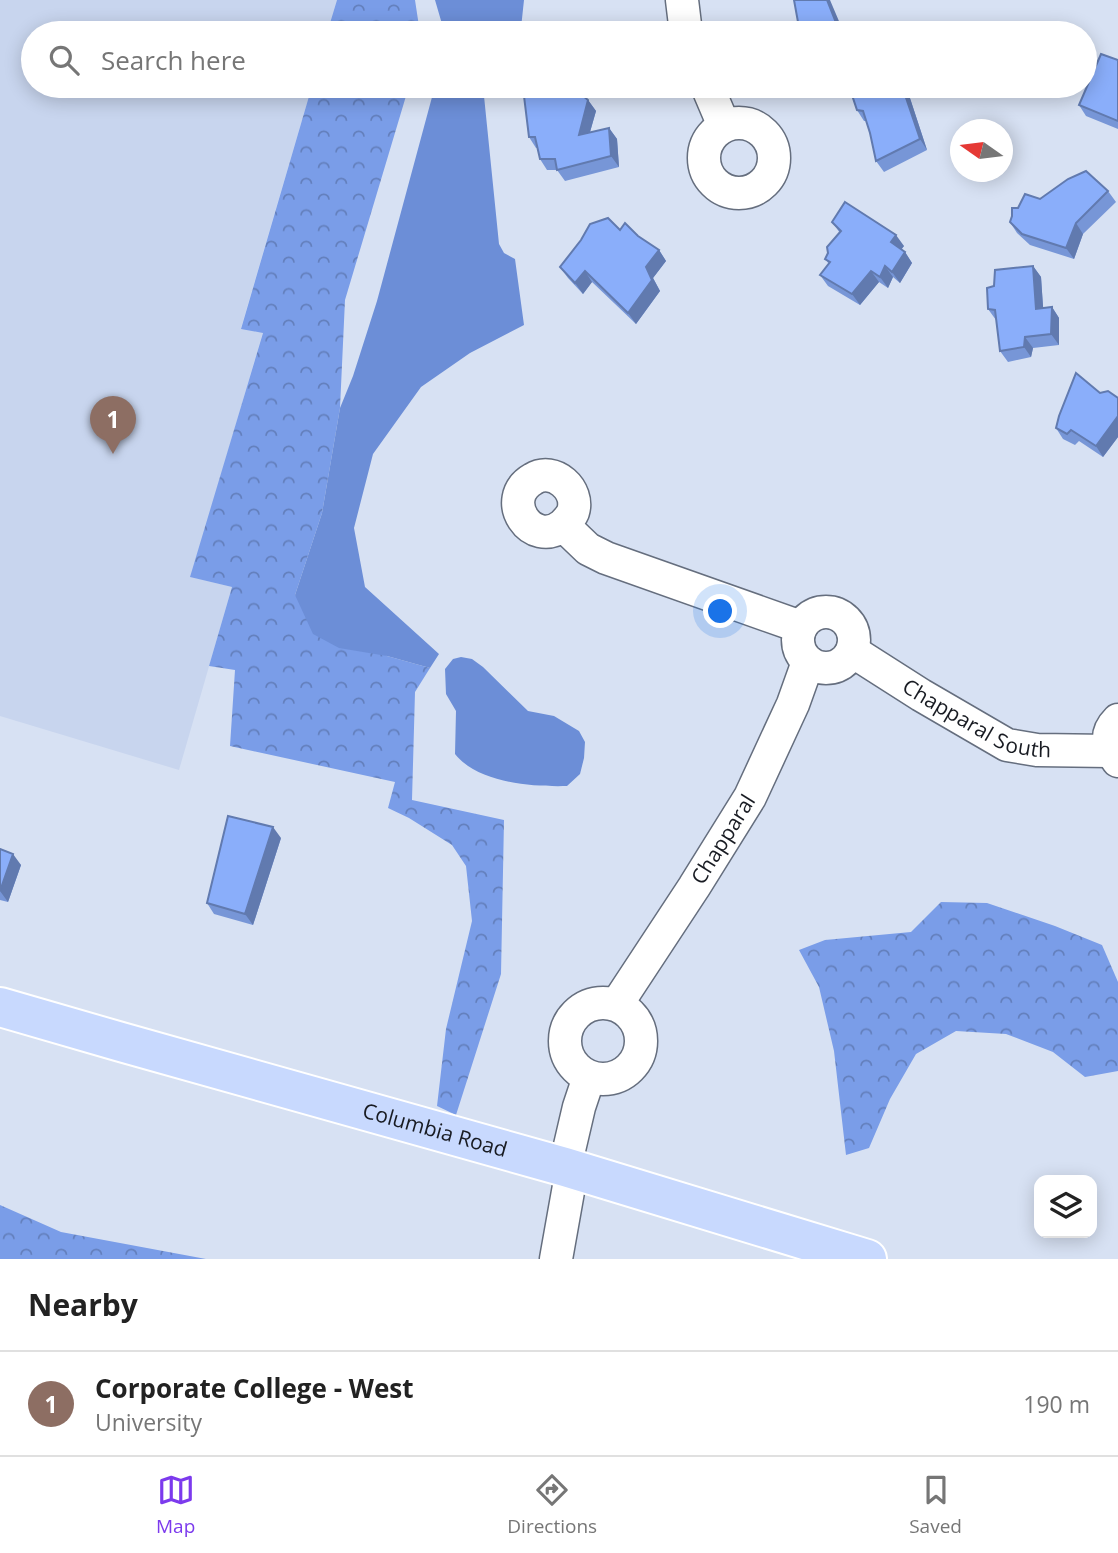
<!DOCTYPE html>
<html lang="en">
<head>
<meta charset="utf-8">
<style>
	body { margin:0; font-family:"Open Sans",sans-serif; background:#f6f6f6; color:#222 }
	.controls { position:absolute; right:21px; bottom:21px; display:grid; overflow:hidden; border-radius:14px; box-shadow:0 4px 18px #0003 }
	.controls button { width:63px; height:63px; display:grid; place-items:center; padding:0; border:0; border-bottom:2px solid #e0e0e0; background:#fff; color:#222; font:35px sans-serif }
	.compass { position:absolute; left:950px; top:119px; width:63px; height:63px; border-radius:50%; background:#fff; box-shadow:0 4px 18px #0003; rotate:284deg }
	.you { position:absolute; left:721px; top:612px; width:24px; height:24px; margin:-18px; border:5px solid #fff; border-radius:50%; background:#1a73e8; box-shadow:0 0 0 10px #1a73e833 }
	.badge { display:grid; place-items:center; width:46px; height:46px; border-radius:50%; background:#7c3aed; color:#fff; font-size:23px; font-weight:700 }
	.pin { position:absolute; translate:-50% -58px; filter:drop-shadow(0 2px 4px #0008) }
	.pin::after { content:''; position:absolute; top:37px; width:24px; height:21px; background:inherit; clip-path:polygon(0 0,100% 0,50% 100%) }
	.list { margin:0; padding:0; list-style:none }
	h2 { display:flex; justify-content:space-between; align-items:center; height:91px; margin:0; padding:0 28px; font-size:30px }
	h2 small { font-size:23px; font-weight:400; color:#767676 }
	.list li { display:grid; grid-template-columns:46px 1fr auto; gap:21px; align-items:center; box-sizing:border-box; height:105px; padding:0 28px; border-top:2px solid #e0e0e0 }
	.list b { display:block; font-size:26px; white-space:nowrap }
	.list p { margin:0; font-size:23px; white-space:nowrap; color:#767676 }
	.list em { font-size:23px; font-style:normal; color:#767676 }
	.icon { flex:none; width:38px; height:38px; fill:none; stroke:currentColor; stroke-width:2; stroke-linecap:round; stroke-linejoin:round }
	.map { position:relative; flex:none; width:1118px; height:1259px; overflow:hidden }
	.search { position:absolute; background:#fff; box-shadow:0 4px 18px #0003; left:21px; right:21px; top:21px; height:77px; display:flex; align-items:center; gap:18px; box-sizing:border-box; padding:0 24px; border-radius:38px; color:#767676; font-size:26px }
	.sheet { height:196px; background:#fff }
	nav { display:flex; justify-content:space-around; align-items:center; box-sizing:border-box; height:98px; border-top:2px solid #e0e0e0; background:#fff; font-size:19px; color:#767676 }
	nav a { display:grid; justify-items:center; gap:4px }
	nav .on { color:#7c3aed }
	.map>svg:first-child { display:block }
	.built { fill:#c8d5ee }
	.forest { fill:url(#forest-crowns) }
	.water { fill:#6c8ed7 }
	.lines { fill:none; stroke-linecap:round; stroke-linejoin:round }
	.minor-casing { stroke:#656e7e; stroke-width:35 }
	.major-casing { stroke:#fff; stroke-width:42 }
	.minor { stroke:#fff; stroke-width:32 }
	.major { stroke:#c8d9fe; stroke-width:38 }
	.wall { fill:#7796d7 }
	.shaded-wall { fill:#617aaf }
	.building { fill:#8aaefa; stroke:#617aaf; stroke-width:2 }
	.labels { text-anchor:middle; stroke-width:7; stroke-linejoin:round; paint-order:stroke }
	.street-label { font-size:21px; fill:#181b22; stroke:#d7e1f3 }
</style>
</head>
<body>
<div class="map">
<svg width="1118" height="1259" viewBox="0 0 1118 1259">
	<defs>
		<pattern id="forest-crowns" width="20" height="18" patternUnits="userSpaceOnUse" patternTransform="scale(1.75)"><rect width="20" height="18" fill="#7a9de8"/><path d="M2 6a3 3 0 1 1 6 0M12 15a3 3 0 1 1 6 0" fill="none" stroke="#637fbc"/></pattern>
	</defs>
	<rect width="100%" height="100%" fill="#d7e1f3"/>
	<path class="built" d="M 0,0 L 337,0 L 327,33 L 33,33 L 33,86 L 312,86 L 241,328 L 263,332 L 191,577 L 232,587 L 179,770 L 0,716 Z"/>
	<path class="forest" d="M 337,0 L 415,0 L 420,33 L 327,33 Z
		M 312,86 L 409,86 L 345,300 L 340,408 L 322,513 L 295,595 L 387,656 L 430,668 L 415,692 L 412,800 L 504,820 L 501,974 L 456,1115 L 437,1106 L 446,1029 L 472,921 L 466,866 L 452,845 L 409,818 L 388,808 L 395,782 L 230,746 L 235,670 L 209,666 L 232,587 L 190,577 L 263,333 L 241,329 Z
		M 941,902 L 987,903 L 1055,926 L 1102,945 L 1118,982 L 1118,1071 L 1085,1077 L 1053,1052 L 1006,1034 L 956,1031 L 916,1054 L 890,1099 L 869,1148 L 846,1155 L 834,1051 L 819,987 L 799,950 L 825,940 L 911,932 Z
		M 0,1205 L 61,1232 L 206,1259 L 0,1259 Z"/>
	<path class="water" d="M 435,0 L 524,0 L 521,28 L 524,33 L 442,33 L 442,24 Z
		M 435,86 L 491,86 L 484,96 L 499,244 L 504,253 L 515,259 L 524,325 L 470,353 L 421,387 L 373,454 L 354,528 L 365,587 L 439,654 L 430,668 L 387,656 L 339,648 L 313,634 L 295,595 L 322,513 L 340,408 L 353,376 L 377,301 Z
		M 461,657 L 472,659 L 483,667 L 528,711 L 554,716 L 579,731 L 585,742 L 584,758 L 580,774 L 567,786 C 533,787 478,783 455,754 L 456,711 L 446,694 L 445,669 L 453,659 Z"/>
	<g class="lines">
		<g class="minor-casing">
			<g id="minor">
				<path d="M 682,0 L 686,33"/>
				<path d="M 707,86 L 724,126"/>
				<circle cx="739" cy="158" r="35"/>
				<path d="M 563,525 C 567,521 571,517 573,512 C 580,490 554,466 533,479 C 498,499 532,550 563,525 L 588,549 L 606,558 L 801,627"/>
				<circle cx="826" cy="640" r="28"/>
				<path id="s1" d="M 852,651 L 921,695 L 1007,745 L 1037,750 L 1110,751"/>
				<path d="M 1118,720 C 1104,734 1108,747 1118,761"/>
				<circle cx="603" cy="1041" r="38"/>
				<path id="s2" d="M 617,1004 L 694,887 L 750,797 L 793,704 L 808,662"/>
				<path d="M 565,1167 L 579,1107 L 589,1077"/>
				<path d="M 556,1259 L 572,1169"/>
			</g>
		</g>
		<g class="major-casing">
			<g id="major">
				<path id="s3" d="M 0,1007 L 121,1042 L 565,1167 L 867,1259"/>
			</g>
		</g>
		<use href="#minor" class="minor"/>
		<use href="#major" class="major"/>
	</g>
	<path class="wall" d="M 1118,60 L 1118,129 L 1086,116 L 1079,105 Z
		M 906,86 L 927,150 L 884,172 L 876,161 L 870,133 L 866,121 L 864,121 L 857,110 Z
		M 582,95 L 588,100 L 596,111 L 590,132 L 609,128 L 617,139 L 619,167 L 565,181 L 557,170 L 547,170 L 540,159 L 537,148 L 536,148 L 529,137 Z
		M 1108,191 L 1116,202 L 1083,234 L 1074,259 L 1030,245 L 1017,233 L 1010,222 L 1018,208 L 1040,199 Z
		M 832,222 L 904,246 L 901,250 L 905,252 L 912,263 L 900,283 L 893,277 L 888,288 L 879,282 L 860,305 L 828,286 L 820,275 L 829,264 L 825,259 L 840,233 Z
		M 620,230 L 638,236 L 659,250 L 666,261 L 653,278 L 660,291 L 636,324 L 592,282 L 583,294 L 568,278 L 560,267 Z
		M 1033,266 L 1041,277 L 1043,308 L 1052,307 L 1059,318 L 1059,345 L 1033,348 L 1031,357 L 1008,362 L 1000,351 L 996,320 L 988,309 L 994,286 Z
		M 1100,393 L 1118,398 L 1118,437 L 1103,457 L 1079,441 L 1075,445 L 1063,439 L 1056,428 Z
		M 281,838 L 253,925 L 214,914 L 207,903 Z
		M 0,849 L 21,865 L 8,902 L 0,900 Z"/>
	<path class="shaded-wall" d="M 827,0 L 830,0 L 844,33 L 840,33 Z
		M 902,86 L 906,86 L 927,150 L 920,139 Z
		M 588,100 L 596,111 L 586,146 L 579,135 Z
		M 609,128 L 617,139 L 619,167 L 611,156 Z
		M 1076,223 L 1083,234 L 1074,259 L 1066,248 Z
		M 896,235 L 904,246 L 898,253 L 891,242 Z
		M 659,250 L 666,261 L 653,278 L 660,291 L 636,324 L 628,313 L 646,267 Z
		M 905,252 L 912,263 L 900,283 L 892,272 Z
		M 885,266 L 893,277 L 888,288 L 880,277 Z
		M 1033,266 L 1041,277 L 1044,320 L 1036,309 Z
		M 585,271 L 592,282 L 583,294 L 575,283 Z
		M 871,271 L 879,282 L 860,305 L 852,294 Z
		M 1052,307 L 1059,318 L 1059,345 L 1051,334 Z
		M 1025,337 L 1033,348 L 1031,357 L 1024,347 Z
		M 1118,416 L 1118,437 L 1103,457 L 1096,446 Z
		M 273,827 L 281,838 L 253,925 L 245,914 Z
		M 13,854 L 21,865 L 8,902 L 0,891 Z"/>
	<path class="building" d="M 794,0 L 827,0 L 840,33 L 800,33 Z
		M 1101,54 L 1118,60 L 1118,121 L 1079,105 Z
		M 558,86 L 574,86 L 582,95 L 588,100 L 579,135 L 609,128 L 611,156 L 557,170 L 555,159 L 540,159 L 535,137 L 529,137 L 524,96 Z
		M 849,86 L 902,86 L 920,139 L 876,161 L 870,133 L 863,111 L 857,110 Z
		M 1086,171 L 1108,191 L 1076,223 L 1066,248 L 1022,234 L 1010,222 L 1012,216 L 1012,208 L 1018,208 L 1025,194 L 1040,199 L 1068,179 Z
		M 845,202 L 896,235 L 891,242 L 905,252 L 892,272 L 885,266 L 880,277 L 871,271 L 852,294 L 820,275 L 830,262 L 825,259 L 828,253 L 827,247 L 841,231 L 832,222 Z
		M 608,218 L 620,230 L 625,223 L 638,236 L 659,250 L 646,267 L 652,280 L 628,313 L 585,271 L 575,283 L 560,267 L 581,240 L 590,224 Z
		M 1033,266 L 1036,309 L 1052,307 L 1051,334 L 1025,337 L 1024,347 L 1000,351 L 995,310 L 988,309 L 987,288 L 994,286 L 995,270 Z
		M 1076,373 L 1100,393 L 1108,391 L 1118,398 L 1118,416 L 1096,446 L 1071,430 L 1067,434 L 1056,428 L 1059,416 Z
		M 228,816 L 273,827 L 245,914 L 207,903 Z
		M 0,849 L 13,854 L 0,891 Z"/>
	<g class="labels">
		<g class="street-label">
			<text dy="7" stroke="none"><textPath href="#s1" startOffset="144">Chapparal South</textPath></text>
			<text dy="7" stroke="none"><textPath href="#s2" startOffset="196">Chapparal</textPath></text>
			<text dy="7" stroke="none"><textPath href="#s3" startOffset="452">Columbia Road</textPath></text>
		</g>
	</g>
</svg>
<div class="controls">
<button><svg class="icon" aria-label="layers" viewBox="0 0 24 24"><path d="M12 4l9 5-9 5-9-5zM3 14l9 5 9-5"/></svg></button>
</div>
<svg class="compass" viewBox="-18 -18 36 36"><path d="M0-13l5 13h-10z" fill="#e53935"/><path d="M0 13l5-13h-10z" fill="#767676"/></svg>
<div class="you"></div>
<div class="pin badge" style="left:113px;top:454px;background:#8d6e63">1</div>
<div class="search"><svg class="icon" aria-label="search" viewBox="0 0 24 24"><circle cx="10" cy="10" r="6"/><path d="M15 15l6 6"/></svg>Search here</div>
</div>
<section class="sheet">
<h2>Nearby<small></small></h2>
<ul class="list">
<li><span class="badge" style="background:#8d6e63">1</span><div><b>Corporate College - West</b><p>University</p></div><em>190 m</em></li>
</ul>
</section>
<nav>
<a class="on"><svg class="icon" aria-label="map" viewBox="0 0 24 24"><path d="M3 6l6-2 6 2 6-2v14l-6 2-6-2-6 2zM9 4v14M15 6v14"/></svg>Map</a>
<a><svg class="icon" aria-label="directions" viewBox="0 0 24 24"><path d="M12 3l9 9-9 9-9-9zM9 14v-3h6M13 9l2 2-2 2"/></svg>Directions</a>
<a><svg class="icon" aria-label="saved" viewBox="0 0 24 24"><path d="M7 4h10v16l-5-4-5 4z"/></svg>Saved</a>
</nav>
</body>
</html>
